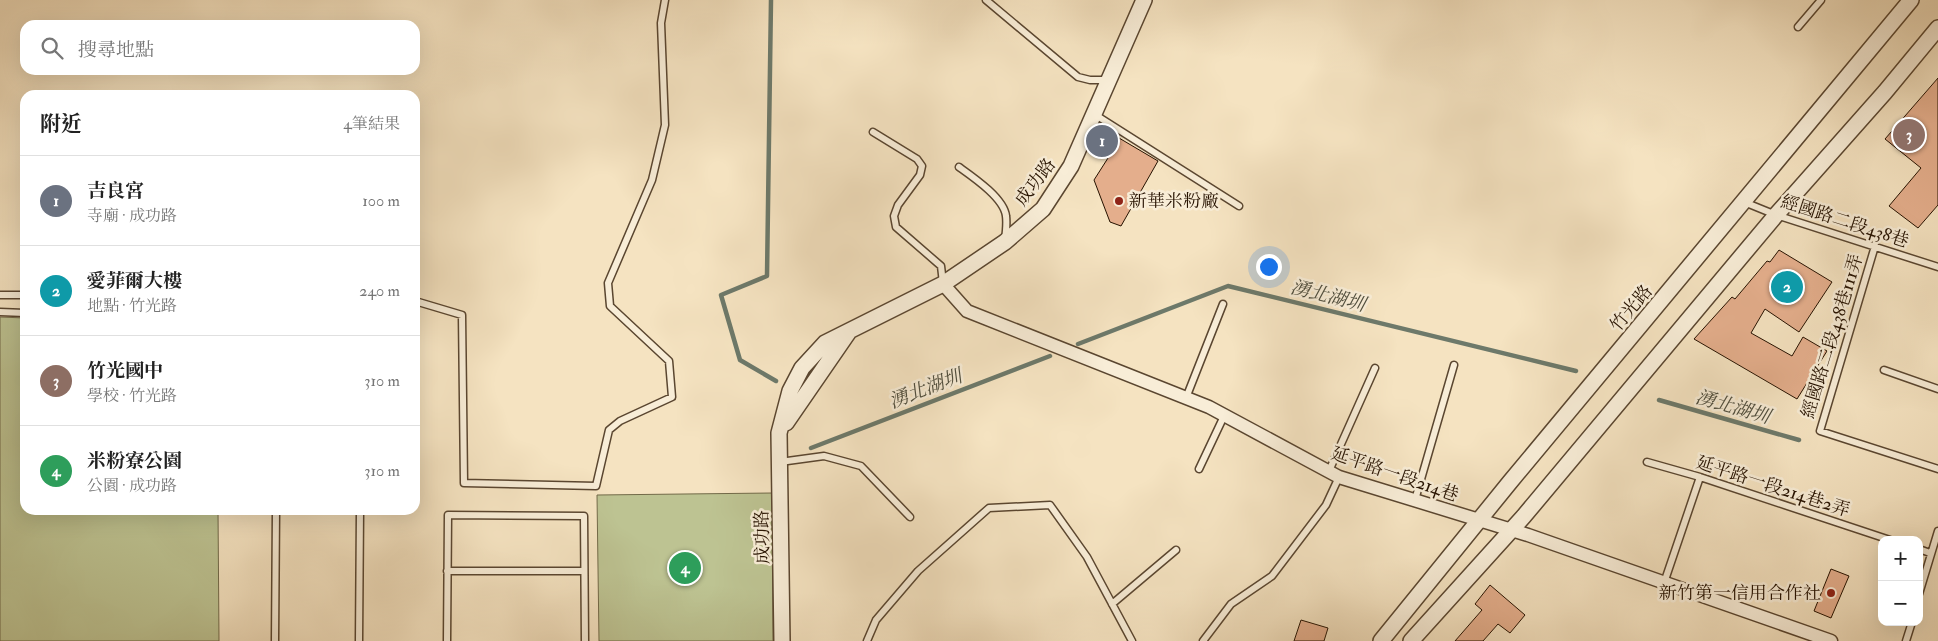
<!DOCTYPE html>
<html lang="zh-TW">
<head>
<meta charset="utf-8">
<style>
	body { margin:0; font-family:"IM FELL Double Pica","Noto Serif TC",serif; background:#f2f2f2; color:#222 }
	.controls { position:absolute; right:15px; bottom:15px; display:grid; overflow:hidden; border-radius:10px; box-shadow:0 5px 20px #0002 }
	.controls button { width:45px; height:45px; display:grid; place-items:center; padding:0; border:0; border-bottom:1px solid #e0e0e0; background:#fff; color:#222; font:25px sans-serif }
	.you { position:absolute; left:1268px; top:266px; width:18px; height:18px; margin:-12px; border:4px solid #fff; border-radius:50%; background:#1a73e8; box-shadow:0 0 0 8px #1a73e833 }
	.badge { display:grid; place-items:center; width:32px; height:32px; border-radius:50%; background:#0b8043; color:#fff; font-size:16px; font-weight:700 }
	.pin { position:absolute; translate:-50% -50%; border:2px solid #fff; box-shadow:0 1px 5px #0006 }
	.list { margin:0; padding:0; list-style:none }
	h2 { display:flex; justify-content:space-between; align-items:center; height:65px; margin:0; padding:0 20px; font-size:21px }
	h2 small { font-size:16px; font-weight:400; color:#767676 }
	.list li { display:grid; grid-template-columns:32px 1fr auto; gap:15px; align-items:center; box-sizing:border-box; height:90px; padding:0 20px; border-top:1px solid #e0e0e0 }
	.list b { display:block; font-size:19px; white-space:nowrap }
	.list p { margin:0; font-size:16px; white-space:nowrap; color:#767676 }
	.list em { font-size:16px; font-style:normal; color:#767676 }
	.icon { flex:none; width:28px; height:28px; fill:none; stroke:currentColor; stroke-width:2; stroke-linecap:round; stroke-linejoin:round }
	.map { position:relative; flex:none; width:1938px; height:641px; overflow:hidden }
	.search { position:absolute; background:#fff; box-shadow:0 5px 20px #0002; left:20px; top:20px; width:400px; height:55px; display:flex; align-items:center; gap:12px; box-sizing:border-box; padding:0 18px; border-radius:15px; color:#767676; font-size:19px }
	.panel { position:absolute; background:#fff; box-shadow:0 5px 20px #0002; left:20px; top:90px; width:400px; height:425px; border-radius:15px }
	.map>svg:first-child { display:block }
	.green { fill:#bdc392; stroke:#726a49 }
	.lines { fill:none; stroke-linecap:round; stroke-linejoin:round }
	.stream { stroke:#6d796a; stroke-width:4.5 }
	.building { fill:#e4ae8c; stroke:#261200 }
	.service-casing { stroke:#5a4630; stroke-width:9 }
	.minor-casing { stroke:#5a4630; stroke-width:15 }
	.tertiary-casing { stroke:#5a4630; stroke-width:18 }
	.service { stroke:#f8edd7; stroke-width:6 }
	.minor { stroke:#f8edd7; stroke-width:12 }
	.tertiary { stroke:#f8edd7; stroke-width:15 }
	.poi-dot { fill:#8f2418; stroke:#f8edd7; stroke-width:2 }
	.labels { text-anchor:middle; stroke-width:5; stroke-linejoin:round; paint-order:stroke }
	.street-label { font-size:18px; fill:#261200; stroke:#f8edd7 }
	.poi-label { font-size:18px; fill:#261200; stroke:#f8edd7; text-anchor:start }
	.water-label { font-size:19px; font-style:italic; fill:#4f4e3e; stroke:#f8edd7 }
</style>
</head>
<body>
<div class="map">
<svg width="1938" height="641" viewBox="0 0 1938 641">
	<rect width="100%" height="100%" fill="#f5e3c1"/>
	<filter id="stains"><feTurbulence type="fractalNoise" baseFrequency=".004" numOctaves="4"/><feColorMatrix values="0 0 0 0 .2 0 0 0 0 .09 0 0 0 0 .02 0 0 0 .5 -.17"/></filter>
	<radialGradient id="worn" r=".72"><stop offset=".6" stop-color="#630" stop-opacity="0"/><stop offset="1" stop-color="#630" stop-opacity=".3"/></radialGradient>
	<path class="green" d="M 0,317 L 25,318 L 25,510 L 218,510 L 219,641 L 0,641 Z
		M 772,493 L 773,641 L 599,641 L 597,495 Z"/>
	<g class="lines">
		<path class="stream" d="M 771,0 L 767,276 L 721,295 L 740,360 L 776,381
			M 1078,344 L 1228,286 L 1576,371
			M 1659,400 L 1799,440
			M 811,448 L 1050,356"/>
	</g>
	<path class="building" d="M 1938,78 L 1938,205 L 1918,228 L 1889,206 L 1921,168 L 1885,139 Z
		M 1103,130 L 1118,141 L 1119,138 L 1158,161 L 1121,226 L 1110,222 L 1094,180 L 1108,158 L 1091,146 Z
		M 1779,250 L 1832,282 L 1799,332 L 1765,309 L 1751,333 L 1792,356 L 1803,337 L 1827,351 L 1797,399 L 1694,339 L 1732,297 L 1735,299 L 1767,261 L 1770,262 Z
		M 1831,569 L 1849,576 L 1831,618 L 1814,611 Z
		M 1490,585 L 1525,615 L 1510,633 L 1498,624 L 1483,641 L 1455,641 L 1482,610 L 1475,604 Z
		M 1301,620 L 1328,628 L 1324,641 L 1294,641 Z"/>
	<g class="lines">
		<g class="service-casing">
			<path id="service" d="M 986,0 L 1078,77 L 1090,80 L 1108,80
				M 1798,27 L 1821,0
				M 1094,114 L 1239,206
				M 873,132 L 917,159 L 922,166 L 920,175 L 898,205 L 894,216 L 896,227 L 941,266 L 943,283
				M 959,167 C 973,177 1004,198 1006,216 C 1007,223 1006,232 1005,240
				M 1744,202 L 1776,215 L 1938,267
				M 1875,246 L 1820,431 L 1938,469
				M 0,295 L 25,295
				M 415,301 L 462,315 L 464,483 L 596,486 L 609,430 L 620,421 L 672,397 L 669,361 L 610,306 L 608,283 L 652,180 L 665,125 L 661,23 L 665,0
				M 0,312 L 25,313
				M 1884,370 L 1938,389
				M 1186,398 L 1223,304
				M 780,462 L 824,456 L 861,466 L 910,517
				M 1647,462 L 1700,477 L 1890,540
				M 1199,469 L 1224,416
				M 1329,471 L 1375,368
				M 1415,500 L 1454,365
				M 1919,549 L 1930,553
				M 447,571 L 584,571
				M 1664,583 L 1700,477
				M 1919,594 L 1938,531
				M 1112,604 L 1176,550
				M 275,641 L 276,510
				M 359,641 L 360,510
				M 447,641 L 448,515 L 584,516 L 585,641
				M 867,641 L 876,620 L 918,571 L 989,508 L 1050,505 L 1087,557 L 1132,641
				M 1203,641 L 1231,604 L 1272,576 L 1326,505 L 1339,477
				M 1906,641 L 1912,622"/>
		</g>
		<g class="minor-casing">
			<path id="minor" d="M 943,284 L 967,311 L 1209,407 L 1339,477 L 1528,535 L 1831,641"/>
		</g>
		<g class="tertiary-casing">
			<path id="tertiary" d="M 786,423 L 848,333
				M 782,641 L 779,433 L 790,391 L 802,368 L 825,343 L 943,284 L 1005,242 L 1043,209 L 1071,166 L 1144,0
				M 1381,641 L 1510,482 L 1911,0
				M 1411,641 L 1524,516 L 1776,215 L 1885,92 L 1938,28"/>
		</g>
		<use href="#service" class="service"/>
		<use href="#minor" class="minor"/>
		<use href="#tertiary" class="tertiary"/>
	</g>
	<g class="poi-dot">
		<circle cx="1119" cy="201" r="5"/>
		<circle cx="1831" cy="593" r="5"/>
	</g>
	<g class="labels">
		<g class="street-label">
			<text transform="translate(1035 182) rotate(-53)" y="6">成功路</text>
			<text transform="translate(1845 221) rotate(18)" y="6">經國路二段438巷</text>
			<text transform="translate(1631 308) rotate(-50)" y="6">竹光路</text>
			<text transform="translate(1832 336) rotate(-73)" y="6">經國路二段438巷111弄</text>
			<text transform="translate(1395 474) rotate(19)" y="6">延平路一段214巷</text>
			<text transform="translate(1773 486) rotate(18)" y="6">延平路一段214巷2弄</text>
			<text transform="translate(762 537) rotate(-91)" y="6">成功路</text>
		</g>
		<g class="poi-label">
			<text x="1129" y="207">新華米粉廠</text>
			<text x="1821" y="599" text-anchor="end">新竹第一信用合作社</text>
		</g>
		<g class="water-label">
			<text transform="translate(1328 295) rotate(14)" y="7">湧北湖圳</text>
			<text transform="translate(925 388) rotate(-21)" y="7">湧北湖圳</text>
			<text transform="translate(1733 406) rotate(16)" y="7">湧北湖圳</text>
		</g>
	</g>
	<rect width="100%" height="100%" filter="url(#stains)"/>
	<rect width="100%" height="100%" fill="url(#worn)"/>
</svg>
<div class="controls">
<button>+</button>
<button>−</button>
</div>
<div class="you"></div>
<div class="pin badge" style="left:1102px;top:141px;background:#6b7280">1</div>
<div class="pin badge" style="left:1787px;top:287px;background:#0f9aa8">2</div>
<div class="pin badge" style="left:1909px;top:135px;background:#8d6e63">3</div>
<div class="pin badge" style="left:685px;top:568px;background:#2e9e5b">4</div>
<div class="search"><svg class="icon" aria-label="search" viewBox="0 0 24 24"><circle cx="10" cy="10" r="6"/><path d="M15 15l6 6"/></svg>搜尋地點</div>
<section class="panel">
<h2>附近<small>4筆結果</small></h2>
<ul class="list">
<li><span class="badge" style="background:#6b7280">1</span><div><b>吉良宮</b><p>寺廟 · 成功路</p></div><em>100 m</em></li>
<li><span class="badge" style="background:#0f9aa8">2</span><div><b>愛菲爾大樓</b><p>地點 · 竹光路</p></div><em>240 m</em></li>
<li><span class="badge" style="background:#8d6e63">3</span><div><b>竹光國中</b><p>學校 · 竹光路</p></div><em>310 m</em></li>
<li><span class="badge" style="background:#2e9e5b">4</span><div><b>米粉寮公園</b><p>公園 · 成功路</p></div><em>310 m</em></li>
</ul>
</section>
</div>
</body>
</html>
